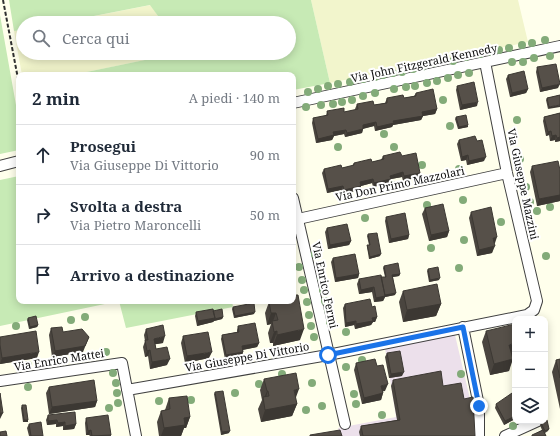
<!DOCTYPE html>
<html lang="it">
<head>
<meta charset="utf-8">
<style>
	body { margin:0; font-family:"Noto Serif",serif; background:#f6f6f7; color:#1f2937 }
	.controls { position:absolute; right:12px; bottom:12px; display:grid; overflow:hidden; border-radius:8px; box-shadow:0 2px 10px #0003 }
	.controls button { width:36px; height:36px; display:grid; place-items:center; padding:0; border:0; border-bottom:1px solid #e0e1e3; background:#fff; color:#1f2937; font:20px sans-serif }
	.stop { position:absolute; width:12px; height:12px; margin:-9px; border:3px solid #1a73e8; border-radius:50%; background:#fff }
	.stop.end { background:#1a73e8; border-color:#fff; box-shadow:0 1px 4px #0008 }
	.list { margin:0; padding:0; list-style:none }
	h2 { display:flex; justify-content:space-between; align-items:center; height:52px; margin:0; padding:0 16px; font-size:17px }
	h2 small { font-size:13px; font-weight:400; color:#747a83 }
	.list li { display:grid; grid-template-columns:26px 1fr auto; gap:12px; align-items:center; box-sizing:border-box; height:60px; padding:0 16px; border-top:1px solid #e0e1e3 }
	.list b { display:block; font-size:15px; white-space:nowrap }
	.list p { margin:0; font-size:13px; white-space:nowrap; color:#747a83 }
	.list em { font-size:13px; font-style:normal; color:#747a83 }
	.icon { flex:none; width:22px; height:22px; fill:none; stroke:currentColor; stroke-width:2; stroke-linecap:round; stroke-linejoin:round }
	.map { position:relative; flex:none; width:560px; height:436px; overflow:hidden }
	.search { position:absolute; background:#fff; box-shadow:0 2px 10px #0003; left:16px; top:16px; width:280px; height:44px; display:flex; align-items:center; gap:10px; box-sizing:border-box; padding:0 14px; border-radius:22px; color:#747a83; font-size:15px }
	.panel { position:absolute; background:#fff; box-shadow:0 2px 10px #0003; left:16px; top:72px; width:280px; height:232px; border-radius:8px }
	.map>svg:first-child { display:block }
	.industrial { fill:#ece0eb }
	.farmland { fill:#f2f5cc }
	.green { fill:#c7eab5 }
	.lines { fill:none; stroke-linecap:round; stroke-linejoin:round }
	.minor-casing { stroke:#404040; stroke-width:12 }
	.path { stroke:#2f2f2f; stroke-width:2; stroke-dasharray:4 2; stroke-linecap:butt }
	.minor { stroke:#fff; stroke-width:10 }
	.tree { fill:#83ab79 }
	.wall { fill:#4a453f }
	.shaded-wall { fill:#3c3833 }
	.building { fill:#565049; stroke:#3c3833 }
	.route { stroke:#1a73e8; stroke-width:5 }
	.labels { text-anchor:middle; stroke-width:4; stroke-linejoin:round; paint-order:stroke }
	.street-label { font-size:11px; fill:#0d0d0d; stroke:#fff }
</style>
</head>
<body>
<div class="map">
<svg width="560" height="436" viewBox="0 0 560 436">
	<rect width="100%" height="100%" fill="#ffffec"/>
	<path class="industrial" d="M 455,335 L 471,403 L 472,436 L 340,436 L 338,428 L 396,417 L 385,348 Z"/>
	<path class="farmland" d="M 311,0 L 518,0 L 528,42 L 330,83 Z
		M 151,5 L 158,16 L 161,23 L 58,23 Z
		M 23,30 L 23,53 L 169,53 L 170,55 L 72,75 L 22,75 L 14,31 Z"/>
	<path class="green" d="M 9,0 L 311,0 L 330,83 L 293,90 L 293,75 L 72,75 L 169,55 L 169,53 L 289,53 L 289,23 L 161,23 L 158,16 L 150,5 L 58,23 L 23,23 L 23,30 L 14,31 Z
		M 0,15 L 19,122 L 19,150 L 0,154 Z
		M 19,176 L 19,301 L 232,301 L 233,307 L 126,328 L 119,301 L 0,326 L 0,180 Z"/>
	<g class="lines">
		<g class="minor-casing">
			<path id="minor" d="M 293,103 L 560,46
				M 0,166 L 19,161
				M 293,198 L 345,424
				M 298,219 L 507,173
				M 463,327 L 479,406 L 479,436
				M 0,381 L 122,363 L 136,436
				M 127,390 L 328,355 L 527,315 L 534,310 L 537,301 L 507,173 L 485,62
				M 505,436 L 538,421"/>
		</g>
		<path class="path" d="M 3,0 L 19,84"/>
		<use href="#minor" class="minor"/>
	</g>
	<g class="tree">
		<circle cx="545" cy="40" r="4"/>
		<circle cx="532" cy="43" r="4"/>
		<circle cx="522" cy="45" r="4"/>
		<circle cx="509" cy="48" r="4"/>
		<circle cx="499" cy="50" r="4"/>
		<circle cx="491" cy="52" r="4"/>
		<circle cx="480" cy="54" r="4"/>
		<circle cx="550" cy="56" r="4"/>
		<circle cx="466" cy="57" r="4"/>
		<circle cx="534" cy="58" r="4"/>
		<circle cx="453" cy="61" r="4"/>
		<circle cx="512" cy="62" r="4"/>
		<circle cx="523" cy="62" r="4"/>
		<circle cx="433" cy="63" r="4"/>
		<circle cx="422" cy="67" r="4"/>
		<circle cx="413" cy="69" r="4"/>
		<circle cx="402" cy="72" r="4"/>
		<circle cx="393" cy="73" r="4"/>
		<circle cx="469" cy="73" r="4"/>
		<circle cx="383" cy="75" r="4"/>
		<circle cx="458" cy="75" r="4"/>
		<circle cx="375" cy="77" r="4"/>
		<circle cx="448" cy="78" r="4"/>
		<circle cx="363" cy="79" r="4"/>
		<circle cx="437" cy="81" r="4"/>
		<circle cx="350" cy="82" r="4"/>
		<circle cx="427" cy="83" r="4"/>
		<circle cx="338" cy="84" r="4"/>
		<circle cx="328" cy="86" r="4"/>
		<circle cx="415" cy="86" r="4"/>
		<circle cx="406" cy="87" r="4"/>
		<circle cx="318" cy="89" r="4"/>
		<circle cx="394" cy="89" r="4"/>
		<circle cx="308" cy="92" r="4"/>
		<circle cx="375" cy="93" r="4"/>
		<circle cx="363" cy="96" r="4"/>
		<circle cx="352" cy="100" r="4"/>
		<circle cx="443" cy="100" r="4"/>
		<circle cx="342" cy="102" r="4"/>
		<circle cx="333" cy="104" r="4"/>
		<circle cx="321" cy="105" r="4"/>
		<circle cx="306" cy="107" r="4"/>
		<circle cx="517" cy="120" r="4"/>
		<circle cx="450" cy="126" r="4"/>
		<circle cx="384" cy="134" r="4"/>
		<circle cx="338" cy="147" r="4"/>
		<circle cx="394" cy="147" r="4"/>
		<circle cx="520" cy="159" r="4"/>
		<circle cx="422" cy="165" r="4"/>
		<circle cx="459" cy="169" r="4"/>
		<circle cx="394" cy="185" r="4"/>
		<circle cx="526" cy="187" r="4"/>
		<circle cx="366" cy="192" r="4"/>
		<circle cx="463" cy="200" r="4"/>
		<circle cx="530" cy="202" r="4"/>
		<circle cx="427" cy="205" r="4"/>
		<circle cx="550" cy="207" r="4"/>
		<circle cx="537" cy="211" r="4"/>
		<circle cx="365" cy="218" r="4"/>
		<circle cx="501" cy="222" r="4"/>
		<circle cx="464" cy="240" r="4"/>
		<circle cx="431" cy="248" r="4"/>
		<circle cx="315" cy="254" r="4"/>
		<circle cx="546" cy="256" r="4"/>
		<circle cx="320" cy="265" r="4"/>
		<circle cx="299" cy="267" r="4"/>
		<circle cx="459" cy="268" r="4"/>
		<circle cx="321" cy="278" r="4"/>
		<circle cx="302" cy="280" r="4"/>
		<circle cx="304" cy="290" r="4"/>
		<circle cx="323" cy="290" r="4"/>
		<circle cx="325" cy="301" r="4"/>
		<circle cx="307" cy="302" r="4"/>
		<circle cx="328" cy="310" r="4"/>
		<circle cx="309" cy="315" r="4"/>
		<circle cx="85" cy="317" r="4"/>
		<circle cx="71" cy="320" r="4"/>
		<circle cx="330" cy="322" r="4"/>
		<circle cx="16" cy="326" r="4"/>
		<circle cx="311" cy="326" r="4"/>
		<circle cx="346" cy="332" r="4"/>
		<circle cx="314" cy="337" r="4"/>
		<circle cx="106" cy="352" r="4"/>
		<circle cx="362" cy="360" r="4"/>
		<circle cx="57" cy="361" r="4"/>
		<circle cx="28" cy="365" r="4"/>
		<circle cx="346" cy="367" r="4"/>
		<circle cx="113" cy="373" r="4"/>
		<circle cx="282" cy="374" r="4"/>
		<circle cx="461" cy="374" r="4"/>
		<circle cx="116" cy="383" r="4"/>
		<circle cx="312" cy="383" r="4"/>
		<circle cx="259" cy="384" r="4"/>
		<circle cx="28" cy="387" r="4"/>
		<circle cx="117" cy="393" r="4"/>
		<circle cx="235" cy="393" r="4"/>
		<circle cx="354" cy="394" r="4"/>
		<circle cx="191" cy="400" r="4"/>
		<circle cx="159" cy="401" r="4"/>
		<circle cx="118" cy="403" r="4"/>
		<circle cx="356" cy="404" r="4"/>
		<circle cx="322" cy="406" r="4"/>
		<circle cx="109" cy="408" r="4"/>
		<circle cx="306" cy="410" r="4"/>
		<circle cx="382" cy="415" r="4"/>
		<circle cx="513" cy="426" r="4"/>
	</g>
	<path class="wall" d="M 537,67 L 558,88 L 540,92 L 536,72 Z
		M 508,75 L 528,89 L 526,93 L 510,97 L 506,79 Z
		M 457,86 L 477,106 L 460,110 L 456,90 Z
		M 416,93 L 437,109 L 435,114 L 423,116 L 421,120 L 393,125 L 392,127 L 375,131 L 374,126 L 363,129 L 362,133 L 345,137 L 344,134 L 334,136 L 332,140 L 316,143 L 312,123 L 313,118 L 326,116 L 327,111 L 344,112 L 355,110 L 355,109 L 357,104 L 374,105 L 385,103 L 387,98 L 404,98 L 414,96 Z
		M 560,95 L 548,109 L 546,100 L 547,98 Z
		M 560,113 L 560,141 L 555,142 L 555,140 L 550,141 L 549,135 L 546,136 L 543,121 L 544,117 Z
		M 456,117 L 468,127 L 458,129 L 455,119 Z
		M 459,140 L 477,141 L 484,161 L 467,165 L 466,160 L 461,161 L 457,144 Z
		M 383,156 L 402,156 L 419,177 L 403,181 L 402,177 L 391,179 L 389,183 L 373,187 L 372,183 L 361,186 L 359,190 L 342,194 L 341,190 L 327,193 L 322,173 L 324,169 L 342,168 L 352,166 L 354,163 L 372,162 L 381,160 Z
		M 532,166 L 560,170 L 560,201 L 537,206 L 530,172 Z
		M 425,208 L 449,231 L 447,237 L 429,241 L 422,214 Z
		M 471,212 L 495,243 L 494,243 L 492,253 L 477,256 L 469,218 Z
		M 386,217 L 409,235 L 408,239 L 389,243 L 385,221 Z
		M 327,228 L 351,241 L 349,245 L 328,249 L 325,232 Z
		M 368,234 L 380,256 L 369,259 L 367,247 L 367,245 L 369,245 L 367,236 Z
		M 333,258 L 359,274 L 358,278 L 335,282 L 331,262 Z
		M 384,266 L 400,274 L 399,276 L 393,277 L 395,295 L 385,297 L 383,301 L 374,302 L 372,292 L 359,294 L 357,284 L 359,279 L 385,277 L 383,268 Z
		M 428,269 L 439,280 L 429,282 L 427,271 Z
		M 403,291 L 441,304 L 436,316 L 403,322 L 399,302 Z
		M 270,301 L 293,301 L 300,340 L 273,346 L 273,343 L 270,343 L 268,333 L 271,324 L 267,325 L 265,313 L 269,302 Z
		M 345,304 L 372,307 L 377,317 L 375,322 L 373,322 L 371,325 L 355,329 L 354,325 L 345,327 L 343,308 Z
		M 233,307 L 254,314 L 234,318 L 232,309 Z
		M 213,311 L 223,317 L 222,319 L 214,321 L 213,322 L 197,326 L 195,316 L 196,312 Z
		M 28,318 L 38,325 L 37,327 L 29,329 L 27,320 Z
		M 238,326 L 259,343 L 257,347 L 243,350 L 242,356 L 225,359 L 221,339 L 222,335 L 237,332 L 237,330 Z
		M 51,328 L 63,332 L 83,352 L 52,357 L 49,335 Z
		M 146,329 L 163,343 L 155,344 L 156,349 L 167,365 L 150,369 L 148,356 L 145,357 L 143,347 L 145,341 L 144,335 Z
		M 486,331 L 512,355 L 509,371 L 490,375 L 482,342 Z
		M 183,336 L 209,358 L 185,363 L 181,343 Z
		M 0,337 L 37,358 L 0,364 Z
		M 387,353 L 402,376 L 389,378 L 385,357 Z
		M 560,359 L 560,409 L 552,372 L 556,360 Z
		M 356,363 L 377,366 L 385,391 L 382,391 L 383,393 L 381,400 L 362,404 L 354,370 Z
		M 264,379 L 295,398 L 297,404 L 292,416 L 261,422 L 258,409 L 262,400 L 260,390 Z
		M 393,380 L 443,386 L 464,399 L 475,436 L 360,436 L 359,432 L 361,426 L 397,420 L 391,386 Z
		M 49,387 L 97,401 L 95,407 L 49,414 L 46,393 Z
		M 215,392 L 229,433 L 221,435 L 214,394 Z
		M 169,398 L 190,417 L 186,428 L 184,428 L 181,436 L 159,436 L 157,422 L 161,411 L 165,410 Z
		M 496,404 L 515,419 L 504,425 L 495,408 Z
		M 22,405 L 28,420 L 28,422 L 23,422 L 21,408 Z
		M 48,415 L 76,424 L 74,429 L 63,430 L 63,426 L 56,427 L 56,424 L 47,425 L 46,420 Z
		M 86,418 L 111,435 L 111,436 L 90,436 L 89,435 L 86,435 L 85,423 Z
		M 541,423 L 549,429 L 548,431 L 545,433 L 546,436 L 532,436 L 542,430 L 540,425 Z
		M 29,424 L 43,436 L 29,436 L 27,428 Z"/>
	<path class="shaded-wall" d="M 560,84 L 558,88 L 540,92 L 542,88 Z
		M 528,89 L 526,93 L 510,97 L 512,93 Z
		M 478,102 L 477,106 L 460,110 L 462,105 Z
		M 560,105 L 560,107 L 548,109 L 549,107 Z
		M 437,109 L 435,114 L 423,116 L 421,120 L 393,125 L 392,127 L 375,131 L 377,127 L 393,121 L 422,112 Z
		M 376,122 L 374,126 L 361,129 L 363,125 Z
		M 468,125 L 468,127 L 458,129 L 459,127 Z
		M 363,129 L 362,133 L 345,137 L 347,133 Z
		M 346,130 L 344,134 L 334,136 L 332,140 L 316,143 L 318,139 L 333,132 Z
		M 551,131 L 549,135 L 546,136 L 548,132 Z
		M 556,135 L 555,140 L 550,141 L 552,136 Z
		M 560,137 L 560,141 L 555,142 L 557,138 Z
		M 468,155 L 466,160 L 461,161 L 462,157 Z
		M 486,157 L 484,161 L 467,165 L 469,161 Z
		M 403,172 L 402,177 L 391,179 L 389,183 L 373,187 L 374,183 L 390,176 Z
		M 420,173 L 419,177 L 403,181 L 404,176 Z
		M 373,179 L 372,183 L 361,186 L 359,190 L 342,194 L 344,190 L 360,182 Z
		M 343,186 L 341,190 L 327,193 L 328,189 Z
		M 560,195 L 560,201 L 537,206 L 539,199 Z
		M 449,231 L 447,237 L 429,241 L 431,235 Z
		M 409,235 L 408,239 L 389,243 L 391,239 Z
		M 497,237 L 495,243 L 490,244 L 493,238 Z
		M 351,241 L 349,245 L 328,249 L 330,245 Z
		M 495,246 L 492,253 L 477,256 L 479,250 Z
		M 381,254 L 380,256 L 369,259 L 370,257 Z
		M 359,274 L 358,278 L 335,282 L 336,278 Z
		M 400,274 L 399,276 L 392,277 L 392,275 Z
		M 440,278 L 439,280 L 429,282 L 430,280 Z
		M 374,287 L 372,292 L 359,294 L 361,290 Z
		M 396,293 L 395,295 L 385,297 L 383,301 L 374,302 L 376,298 L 383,295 Z
		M 441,304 L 436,316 L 403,322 L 407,310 Z
		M 255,312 L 254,314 L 234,318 L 235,316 Z
		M 271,313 L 276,313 L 272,324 L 272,321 L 271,324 L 267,325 Z
		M 223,317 L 222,319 L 214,321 L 213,322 L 197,326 L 198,321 Z
		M 377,317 L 375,322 L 373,322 L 371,325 L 355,329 L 356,324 L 372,318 Z
		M 356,321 L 354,325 L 345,327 L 346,323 Z
		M 38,325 L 37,327 L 29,329 L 30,327 Z
		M 304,329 L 300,340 L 273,346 L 277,335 Z
		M 277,331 L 273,343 L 270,343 L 274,332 Z
		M 165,336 L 163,343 L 151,345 L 154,339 Z
		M 89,337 L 83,352 L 52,357 L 55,351 Z
		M 259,343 L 257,347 L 241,350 L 242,346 Z
		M 515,343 L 515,354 L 505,356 L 509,345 Z
		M 150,350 L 148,356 L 145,357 L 147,351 Z
		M 39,352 L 37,358 L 0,364 L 2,358 Z
		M 212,352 L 209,358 L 185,363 L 187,356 Z
		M 243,352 L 242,356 L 225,359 L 226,355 Z
		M 170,359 L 167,365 L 150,369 L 152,362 Z
		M 513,359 L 509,371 L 490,375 L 494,364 Z
		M 404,372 L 402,376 L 389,378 L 391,374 Z
		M 388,384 L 385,391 L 379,392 L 381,386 Z
		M 299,389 L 295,400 L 294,390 Z
		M 267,391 L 268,391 L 264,403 L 263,401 Z
		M 383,393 L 381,400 L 362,404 L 364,398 Z
		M 97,401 L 95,407 L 49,414 L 52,407 Z
		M 297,404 L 292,416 L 261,422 L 265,410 Z
		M 0,413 L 3,413 L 0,419 Z
		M 515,416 L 515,419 L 504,425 L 505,421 Z
		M 190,417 L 186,428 L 184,428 L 181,436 L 161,436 L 164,428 L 184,418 Z
		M 24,420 L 28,420 L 28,422 L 23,422 Z
		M 57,420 L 56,424 L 47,425 L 48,421 Z
		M 65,422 L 63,426 L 56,427 L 58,423 Z
		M 76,424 L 74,429 L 63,430 L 65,426 Z
		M 91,430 L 89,435 L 86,435 L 88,431 Z
		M 230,431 L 229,433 L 221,435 L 222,432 Z"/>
	<path class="building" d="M 556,64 L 560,84 L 542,88 L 537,67 Z
		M 524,71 L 528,89 L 512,93 L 508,75 Z
		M 474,82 L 478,102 L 462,105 L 457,86 Z
		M 433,89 L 437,109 L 422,112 L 423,116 L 393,121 L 394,123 L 377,127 L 376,122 L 363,125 L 363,129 L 347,133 L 346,130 L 333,132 L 334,135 L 318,139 L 313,118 L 328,115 L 327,111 L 344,108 L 344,112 L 358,109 L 357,104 L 373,101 L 374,105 L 387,103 L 387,98 L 403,95 L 404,98 L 416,96 L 416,93 Z
		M 560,95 L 560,105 L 549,107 L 547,98 Z
		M 560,113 L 560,137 L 557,138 L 556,135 L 552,136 L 551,131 L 548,132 L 544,117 Z
		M 466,115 L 468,125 L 459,127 L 456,117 Z
		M 475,136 L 477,141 L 482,140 L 486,157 L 469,161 L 468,155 L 462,157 L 459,140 Z
		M 400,152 L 402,156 L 416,153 L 420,173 L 404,176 L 403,172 L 390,176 L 391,179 L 374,183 L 373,179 L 360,182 L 361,186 L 344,190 L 343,186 L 328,189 L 324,169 L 341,165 L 342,168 L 354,165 L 354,163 L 371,159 L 372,162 L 384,159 L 383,156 Z
		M 558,161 L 560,170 L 560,195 L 539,199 L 532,166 Z
		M 443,204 L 449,231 L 431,235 L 425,208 Z
		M 491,207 L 497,237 L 493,238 L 495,246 L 479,250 L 471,212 Z
		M 405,213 L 409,235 L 391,239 L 386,217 Z
		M 347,224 L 351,241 L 330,245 L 327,228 Z
		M 377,233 L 381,254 L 370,257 L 367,245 L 370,245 L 368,234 Z
		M 355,254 L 359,274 L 336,278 L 333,258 Z
		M 398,263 L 400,274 L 392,275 L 396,293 L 385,295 L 381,277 L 386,277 L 384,266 Z
		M 438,267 L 440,278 L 430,280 L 428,269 Z
		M 381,275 L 385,296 L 376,298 L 374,287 L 361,290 L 359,279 Z
		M 437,284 L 441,304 L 407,310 L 403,291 Z
		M 293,295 L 298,295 L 304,329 L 277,335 L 277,331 L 274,332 L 272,321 L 278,320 L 276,313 L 271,313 L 269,302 L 272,301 L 293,301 Z
		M 370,299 L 372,307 L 375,306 L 377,317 L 372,318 L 373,321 L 356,324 L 356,321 L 346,323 L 345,304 Z
		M 254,303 L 255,312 L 235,316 L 233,307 Z
		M 213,309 L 215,318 L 198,321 L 196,312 Z
		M 222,309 L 223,317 L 214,319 L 215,318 L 213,311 Z
		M 36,316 L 38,325 L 30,327 L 28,318 Z
		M 255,323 L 259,343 L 242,346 L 243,352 L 226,355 L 222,335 L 239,332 L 238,326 Z
		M 515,324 L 515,343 L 509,345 L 513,359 L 494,364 L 486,331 Z
		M 163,325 L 165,336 L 154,339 L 156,349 L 167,347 L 170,359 L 152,362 L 150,350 L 147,351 L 145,340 L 148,340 L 146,329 Z
		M 62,327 L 63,332 L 82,329 L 89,337 L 85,346 L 55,351 L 51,328 Z
		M 36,331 L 39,352 L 2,358 L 0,345 L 0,337 Z
		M 208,332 L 212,352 L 187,356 L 183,336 Z
		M 400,351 L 404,372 L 391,374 L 387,353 Z
		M 375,359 L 377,366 L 383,365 L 388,384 L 381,386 L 383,393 L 364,398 L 356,363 Z
		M 560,359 L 560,378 L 556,360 Z
		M 441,371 L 443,386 L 461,383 L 464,399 L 473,397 L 475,436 L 363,436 L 361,426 L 400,420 L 393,380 Z
		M 296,373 L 299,389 L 294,390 L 297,404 L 265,410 L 263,397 L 269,396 L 268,391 L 267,391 L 264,379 Z
		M 94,380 L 97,401 L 52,407 L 49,387 Z
		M 223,391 L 230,431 L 222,432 L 215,392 Z
		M 515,391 L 515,416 L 505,421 L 496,404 Z
		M 0,393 L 3,413 L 0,413 Z
		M 187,396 L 190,417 L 184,418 L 185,425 L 164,428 L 161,411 L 170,409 L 169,398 Z
		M 22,405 L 26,405 L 28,420 L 24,420 Z
		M 75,412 L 76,424 L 65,426 L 65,422 L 58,423 L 57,420 L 48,421 L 48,415 Z
		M 108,415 L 111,435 L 92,436 L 91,430 L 88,431 L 86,418 Z
		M 547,420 L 549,429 L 545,431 L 541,423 Z
		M 41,422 L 43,436 L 31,436 L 29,424 Z
		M 340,430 L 342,436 L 310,436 L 310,435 Z
		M 543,430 L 546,436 L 532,436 L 532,435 Z
		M 6,431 L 7,436 L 0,436 L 0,432 Z"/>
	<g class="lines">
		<path class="route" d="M 328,355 L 463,327 L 479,406"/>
	</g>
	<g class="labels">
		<g class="street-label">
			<text transform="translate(424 63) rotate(-12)" y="4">Via John Fitzgerald Kennedy</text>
			<text transform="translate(400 184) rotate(-12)" y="4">Via Don Primo Mazzolari</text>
			<text transform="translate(523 184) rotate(78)" y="4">Via Giuseppe Mazzini</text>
			<text transform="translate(325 285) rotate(78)" y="4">Via Enrico Fermi</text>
			<text transform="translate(247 357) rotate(-10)" y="4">Via Giuseppe Di Vittorio</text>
			<text transform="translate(59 360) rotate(-9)" y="4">Via Enrico Mattei</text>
		</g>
	</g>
</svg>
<div class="controls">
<button>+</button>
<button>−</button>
<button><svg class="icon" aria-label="layers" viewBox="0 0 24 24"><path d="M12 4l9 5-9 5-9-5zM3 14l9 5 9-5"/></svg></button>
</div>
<div class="stop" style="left:328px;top:355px"></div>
<div class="stop end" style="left:479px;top:406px"></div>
<div class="search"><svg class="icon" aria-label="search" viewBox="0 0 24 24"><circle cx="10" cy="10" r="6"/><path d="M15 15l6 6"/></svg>Cerca qui</div>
<section class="panel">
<h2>2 min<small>A piedi · 140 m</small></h2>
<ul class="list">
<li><svg class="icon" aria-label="ahead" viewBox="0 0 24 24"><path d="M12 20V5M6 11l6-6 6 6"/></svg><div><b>Prosegui</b><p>Via Giuseppe Di Vittorio</p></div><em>90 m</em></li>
<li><svg class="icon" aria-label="right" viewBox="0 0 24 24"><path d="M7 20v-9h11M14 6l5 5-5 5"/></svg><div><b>Svolta a destra</b><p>Via Pietro Maroncelli</p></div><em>50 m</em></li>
<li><svg class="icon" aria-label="arrive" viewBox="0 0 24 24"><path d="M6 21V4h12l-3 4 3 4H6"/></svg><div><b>Arrivo a destinazione</b></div></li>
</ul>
</section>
</div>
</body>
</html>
